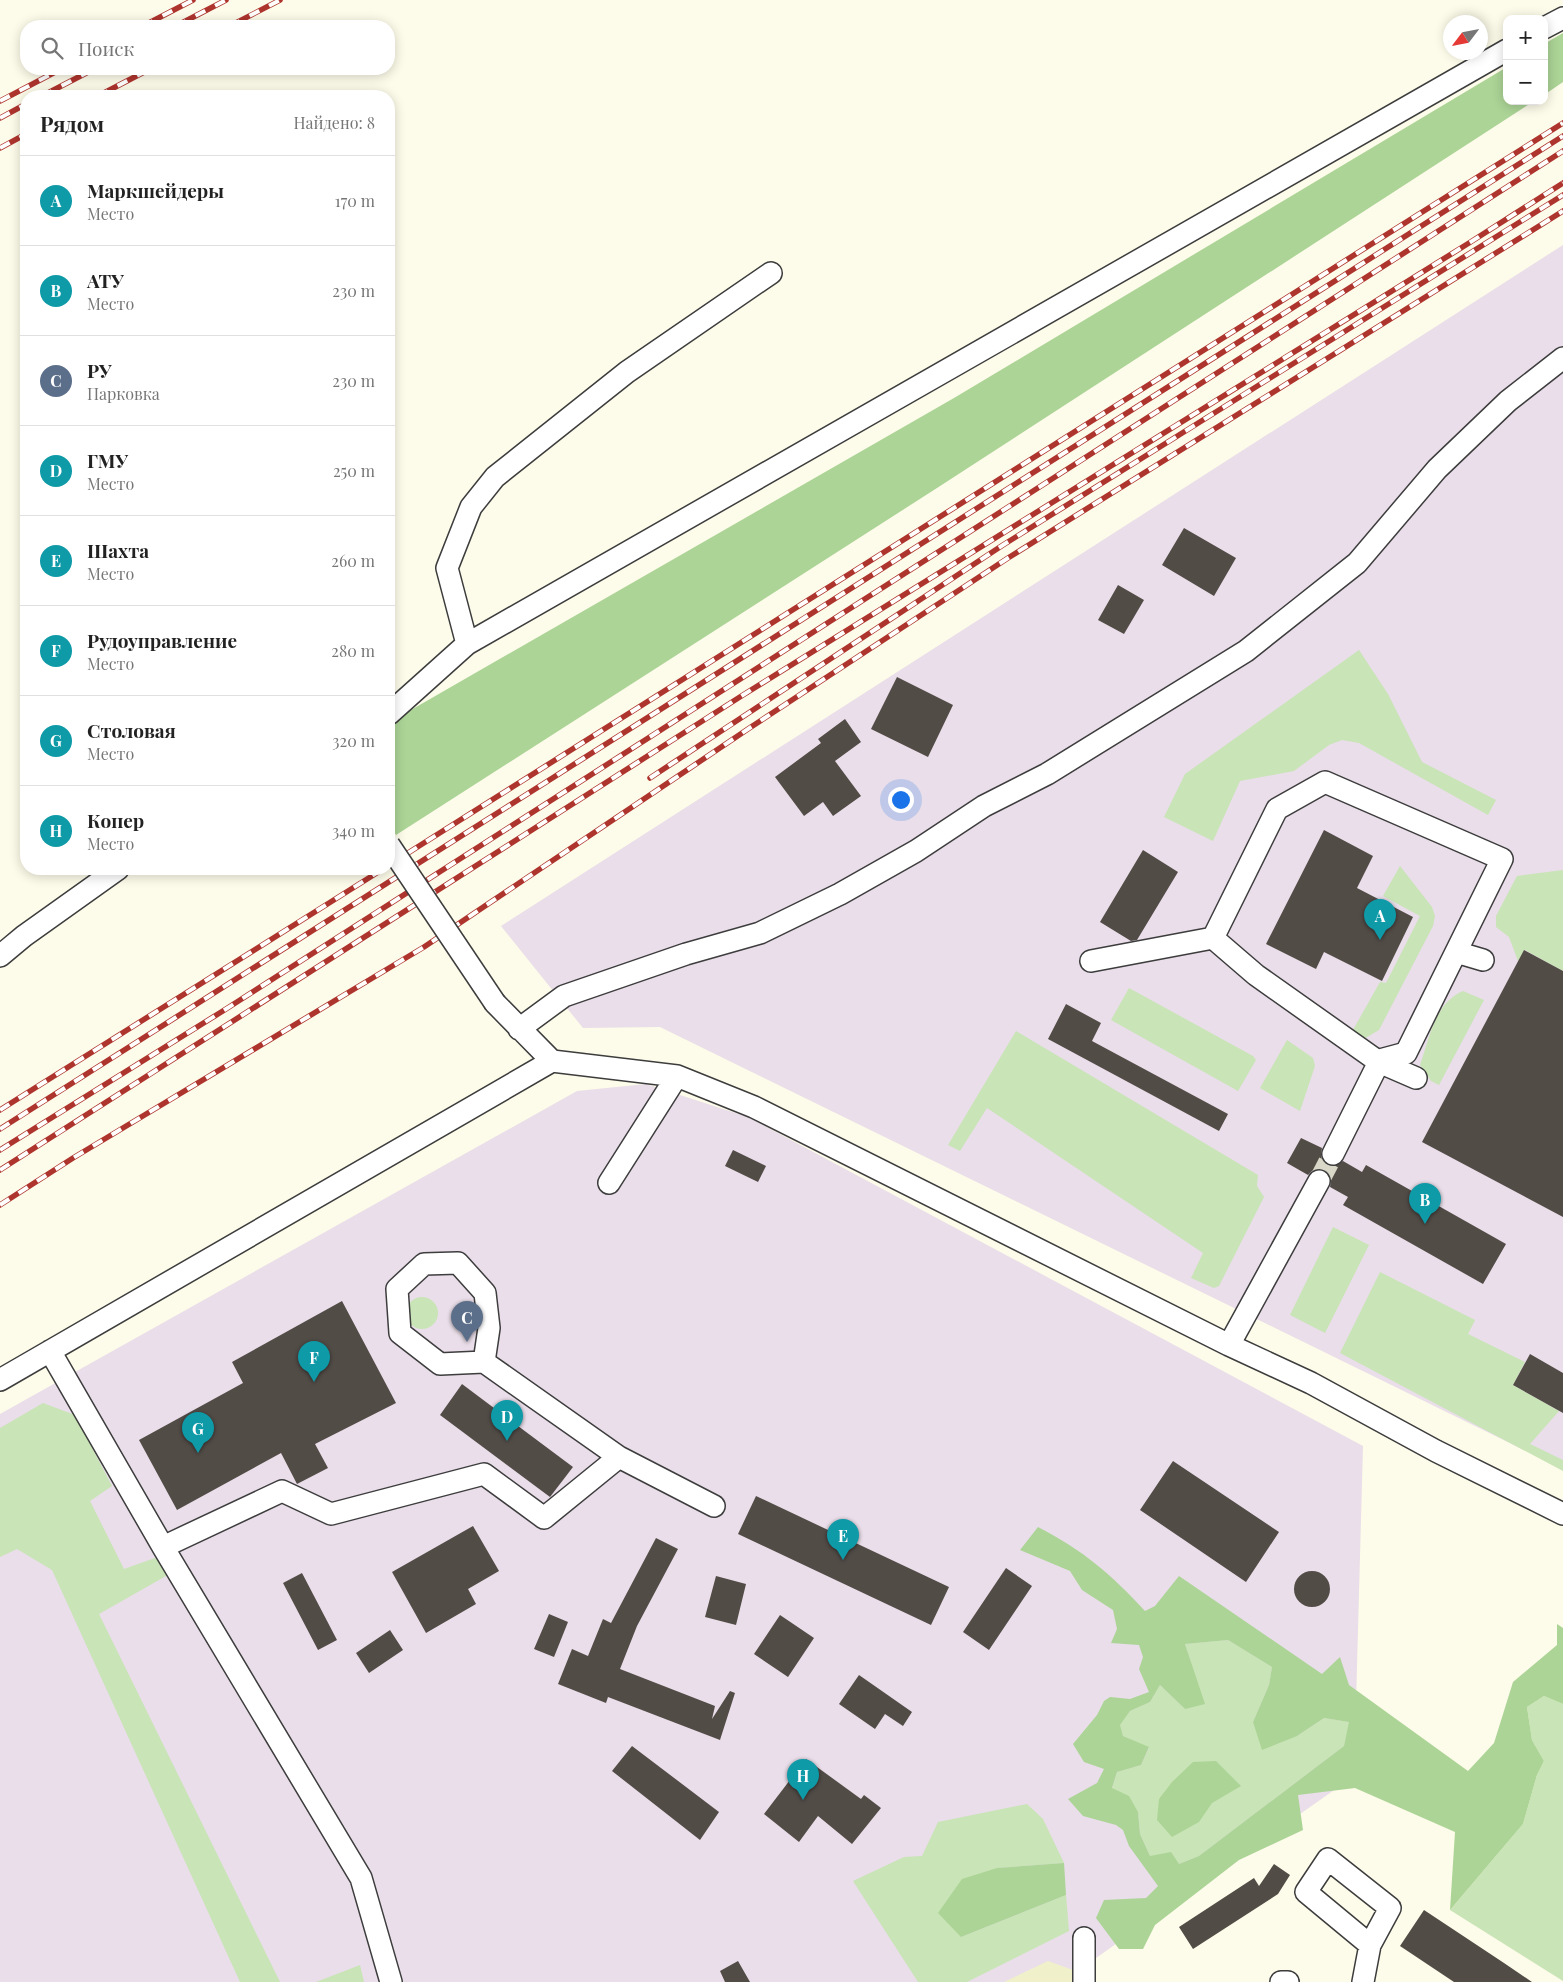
<!DOCTYPE html>
<html lang="ru">
<head>
<meta charset="utf-8">
<style>
	body { margin:0; font-family:"Playfair Display",serif; background:#f2f2f2; color:#222 }
	.controls { position:absolute; right:15px; top:15px; display:grid; overflow:hidden; border-radius:10px; box-shadow:0 2px 12px #0003 }
	.controls button { width:45px; height:45px; display:grid; place-items:center; padding:0; border:0; border-bottom:1px solid #e0e0e0; background:#fff; color:#222; font:25px sans-serif }
	.compass { position:absolute; left:1443px; top:15px; width:45px; height:45px; border-radius:50%; background:#fff; box-shadow:0 2px 12px #0003; rotate:238deg }
	.you { position:absolute; left:900px; top:799px; width:18px; height:18px; margin:-12px; border:4px solid #fff; border-radius:50%; background:#1a73e8; box-shadow:0 0 0 8px #1a73e833 }
	.badge { display:grid; place-items:center; width:32px; height:32px; border-radius:50%; background:#111827; color:#fff; font-size:16px; font-weight:700 }
	.pin { position:absolute; translate:-50% -41px; filter:drop-shadow(0 1px 2px #0008) }
	.pin::after { content:''; position:absolute; top:26px; width:18px; height:15px; background:inherit; clip-path:polygon(0 0,100% 0,50% 100%) }
	.list { margin:0; padding:0; list-style:none }
	h2 { display:flex; justify-content:space-between; align-items:center; height:65px; margin:0; padding:0 20px; font-size:21px }
	h2 small { font-size:16px; font-weight:400; color:#767676 }
	.list li { display:grid; grid-template-columns:32px 1fr auto; gap:15px; align-items:center; box-sizing:border-box; height:90px; padding:0 20px; border-top:1px solid #e0e0e0 }
	.list b { display:block; font-size:19px; white-space:nowrap }
	.list p { margin:0; font-size:16px; white-space:nowrap; color:#767676 }
	.list em { font-size:16px; font-style:normal; color:#767676 }
	.icon { flex:none; width:28px; height:28px; fill:none; stroke:currentColor; stroke-width:2; stroke-linecap:round; stroke-linejoin:round }
	.map { position:relative; flex:none; width:1563px; height:1982px; overflow:hidden }
	.search { position:absolute; background:#fff; box-shadow:0 2px 12px #0003; left:20px; top:20px; width:375px; height:55px; display:flex; align-items:center; gap:12px; box-sizing:border-box; padding:0 18px; border-radius:20px; color:#767676; font-size:19px }
	.panel { position:absolute; background:#fff; box-shadow:0 2px 12px #0003; left:20px; top:90px; width:375px; height:785px; border-radius:20px }
	.map>svg:first-child { display:block }
	.industrial { fill:#e9dee9 }
	.farmland { fill:#f0f1cb }
	.green { fill:#c9e4b6 }
	.forest { fill:#acd496; fill-rule:evenodd }
	.building { fill:#524c47 }
	.lines { fill:none; stroke-linecap:round; stroke-linejoin:round }
	.minor-tunnel { stroke:#d9d7c8; stroke-width:21; stroke-dasharray:21 11; stroke-linecap:butt }
	.minor-casing { stroke:#3d3d3d; stroke-width:24 }
	.minor { stroke:#fff; stroke-width:21 }
	.rail-casing { stroke:#ae342e; stroke-width:5.5 }
	.rail { stroke:#fff; stroke-width:4; stroke-dasharray:11; stroke-linecap:butt }
	.minor-bridge-casing { stroke:#3d3d3d; stroke-width:24; stroke-linecap:butt }
	.minor-bridge { stroke:#fff; stroke-width:21 }
</style>
</head>
<body>
<div class="map">
<svg width="1563" height="1982" viewBox="0 0 1563 1982">
	<rect width="100%" height="100%" fill="#fdfbe9"/>
	<path class="industrial" d="M 1563,245 L 1563,1469 L 660,1027 L 583,1028 L 501,926 Z
		M 646,1084 L 748,1117 L 1363,1446 L 1354,1776 L 1062,1982 L 0,1982 L 0,1414 L 577,1091 Z"/>
	<path class="farmland" d="M 1048,1961 L 1073,1970 L 1074,1982 L 1004,1982 Z"/>
	<path class="green" d="M 1359,650 L 1388,694 L 1422,762 L 1496,800 L 1488,815 L 1359,743 L 1342,740 L 1329,745 L 1294,771 L 1240,781 L 1213,841 L 1164,817 L 1185,774 Z
		M 1400,866 L 1432,907 L 1435,916 L 1433,926 L 1379,1030 L 1362,1040 L 1349,1037 L 1380,982 L 1386,983 L 1420,916 L 1383,896 Z
		M 1563,870 L 1563,971 L 1525,950 L 1518,961 L 1509,937 L 1496,927 L 1496,916 L 1517,876 Z
		M 1129,988 L 1253,1056 L 1256,1060 L 1238,1091 L 1111,1020 Z
		M 1463,991 L 1484,1000 L 1439,1085 L 1431,1081 L 1420,1065 C 1430,1037 1434,1004 1463,991 Z
		M 1016,1031 L 1258,1175 L 1257,1186 L 1264,1197 L 1219,1286 L 1214,1288 L 1191,1278 L 1203,1253 L 987,1108 L 960,1151 L 948,1145 Z
		M 1287,1040 L 1313,1058 L 1315,1066 L 1300,1111 L 1260,1088 Z
		M 1333,1227 L 1369,1245 L 1325,1333 L 1290,1315 Z
		M 1380,1272 L 1475,1320 L 1468,1334 L 1525,1362 L 1513,1385 L 1559,1411 L 1530,1444 L 1563,1460 L 1563,1471 L 1340,1353 Z
		M406 1313a16 16 0 1 1 32 0a16 16 0 1 1-32 0Z
		M 43,1403 L 75,1415 L 112,1486 L 90,1501 L 124,1569 L 155,1558 L 173,1572 L 99,1614 L 280,1982 L 240,1982 L 52,1570 L 17,1549 L 0,1557 L 0,1428 Z
		M 1228,1640 L 1272,1667 L 1269,1685 L 1253,1722 L 1297,1736 L 1324,1718 L 1350,1722 L 1344,1746 L 1199,1856 L 1179,1864 L 1150,1856 L 1140,1834 L 1138,1812 L 1112,1789 L 1117,1772 L 1141,1765 L 1149,1748 L 1123,1736 L 1119,1725 L 1130,1711 L 1150,1702 L 1160,1685 L 1185,1709 L 1192,1666 L 1185,1644 Z
		M 1544,1696 L 1563,1704 L 1563,1981 L 1450,1910 L 1523,1824 L 1537,1775 L 1544,1761 L 1532,1740 L 1527,1707 Z
		M 1027,1804 L 1043,1819 L 1064,1863 L 997,1868 L 961,1937 L 1066,1895 L 1069,1931 L 967,1982 L 918,1982 L 853,1881 L 904,1857 L 922,1856 L 938,1822 Z
		M 360,1965 L 364,1982 L 316,1982 Z"/>
	<path class="forest" d="M 1563,33 L 1563,82 L 1544,95 L 1544,44 Z
		M 1507,67 L 1507,101 L 1534,101 L 937,488 L 396,835 L 389,825 L 389,733 L 397,718 L 954,398 Z
		M 1038,1527 C 1084,1551 1111,1574 1145,1611 L 1155,1606 L 1179,1576 L 1322,1674 L 1340,1657 L 1349,1685 L 1468,1771 L 1494,1743 L 1513,1682 L 1557,1645 L 1557,1624 L 1563,1628 L 1563,1704 L 1544,1696 L 1527,1707 L 1532,1740 L 1544,1761 L 1537,1775 L 1523,1824 L 1450,1910 L 1455,1832 L 1355,1788 L 1298,1795 L 1303,1830 L 1239,1860 L 1155,1925 L 1143,1949 L 1119,1949 L 1096,1918 L 1104,1900 L 1146,1898 L 1158,1886 L 1129,1846 L 1123,1830 L 1116,1825 L 1083,1816 L 1068,1799 L 1097,1783 L 1104,1769 L 1084,1762 L 1073,1744 L 1097,1715 L 1104,1701 L 1110,1697 L 1130,1699 L 1149,1692 L 1139,1669 L 1143,1657 L 1139,1645 L 1111,1643 L 1117,1629 L 1113,1610 L 1082,1590 L 1070,1571 L 1020,1550 ZM 1228,1640 L 1272,1667 L 1269,1685 L 1253,1722 L 1262,1750 L 1297,1736 L 1324,1718 L 1349,1722 L 1344,1746 L 1199,1856 L 1179,1864 L 1171,1852 L 1150,1856 L 1140,1834 L 1138,1812 L 1129,1796 L 1112,1788 L 1117,1772 L 1141,1765 L 1149,1747 L 1123,1736 L 1120,1725 L 1130,1711 L 1150,1702 L 1160,1685 L 1185,1709 L 1205,1704 L 1185,1644 Z
		M 1216,1761 L 1241,1786 L 1212,1803 L 1199,1822 L 1172,1837 L 1157,1820 L 1159,1799 L 1172,1782 L 1193,1762 Z
		M 1064,1863 L 1066,1895 L 961,1937 L 938,1913 L 962,1879 L 997,1868 Z"/>
	<path class="building" d="M 1184,528 L 1236,558 L 1214,596 L 1162,565 Z
		M 1118,585 L 1144,600 L 1124,634 L 1098,620 Z
		M 897,677 L 953,705 L 928,757 L 871,729 Z
		M 845,719 L 861,742 L 835,761 L 861,796 L 833,816 L 823,802 L 804,816 L 775,777 L 821,743 L 818,739 Z
		M 1324,830 L 1373,856 L 1357,888 L 1413,917 L 1382,981 L 1324,952 L 1316,969 L 1266,944 Z
		M 1143,850 L 1178,872 L 1137,940 L 1131,941 L 1100,922 Z
		M 1524,950 L 1563,971 L 1563,1217 L 1422,1142 Z
		M 1066,1004 L 1101,1023 L 1092,1041 L 1228,1114 L 1219,1131 L 1048,1039 Z
		M 1301,1138 L 1322,1148 L 1321,1155 L 1322,1160 L 1327,1165 L 1334,1166 L 1343,1161 L 1362,1172 L 1366,1165 L 1506,1244 L 1483,1284 L 1343,1205 L 1348,1197 L 1330,1187 L 1331,1180 L 1330,1175 L 1325,1170 L 1318,1169 L 1312,1171 L 1308,1175 L 1287,1163 Z
		M 733,1150 L 766,1166 L 758,1182 L 725,1166 Z
		M 342,1301 L 396,1403 L 315,1444 L 328,1468 L 297,1484 L 281,1453 L 177,1510 L 139,1440 L 243,1383 L 232,1362 Z
		M 1530,1354 L 1563,1373 L 1563,1413 L 1513,1385 Z
		M 462,1384 L 573,1467 L 550,1497 L 440,1415 Z
		M 1173,1461 L 1279,1532 L 1246,1582 L 1140,1510 Z
		M 756,1496 L 949,1587 L 931,1625 L 738,1534 Z
		M 473,1526 L 499,1571 L 468,1589 L 476,1604 L 426,1633 L 392,1572 Z
		M 656,1538 L 678,1549 L 637,1626 L 620,1669 L 715,1706 L 712,1719 L 730,1691 L 735,1693 L 720,1740 L 608,1697 L 606,1703 L 558,1684 L 572,1649 L 588,1656 L 603,1619 L 611,1623 Z
		M 1006,1568 L 1032,1586 L 989,1650 L 963,1632 Z
		M1294 1589a18 18 0 1 1 36 0a18 18 0 1 1-36 0Z
		M 302,1573 L 337,1640 L 318,1650 L 283,1583 Z
		M 716,1576 L 746,1584 L 736,1625 L 705,1617 Z
		M 549,1614 L 568,1622 L 554,1657 L 534,1649 Z
		M 780,1615 L 814,1638 L 788,1677 L 754,1654 Z
		M 390,1630 L 403,1650 L 369,1673 L 356,1653 Z
		M 859,1675 L 912,1712 L 903,1726 L 885,1714 L 875,1729 L 839,1704 Z
		M 632,1746 L 719,1812 L 700,1840 L 612,1771 Z
		M 806,1759 L 861,1799 L 864,1795 L 881,1808 L 852,1844 L 818,1816 L 799,1842 L 764,1814 Z
		M 1274,1864 L 1290,1875 L 1278,1894 L 1193,1949 L 1179,1927 L 1254,1878 L 1259,1886 Z
		M 1424,1910 L 1504,1963 L 1532,1982 L 1454,1982 L 1400,1946 Z
		M 738,1961 L 750,1982 L 725,1982 L 720,1971 Z"/>
	<g class="lines">
		<path class="minor-tunnel" d="M 1319,1181 L 1333,1154"/>
		<g class="minor-casing">
			<path id="minor" d="M 1544,28 L 1563,18
				M 467,644 L 447,568 L 471,507 L 495,477 L 627,372 L 771,273
				M 389,714 L 467,644 L 1507,50
				M 1456,952 L 1483,960
				M 0,956 L 24,936 L 118,869
				M 1091,961 L 1213,938
				M 495,1003 L 552,1061
				M 519,1029 L 564,996 L 686,954 L 760,933 L 840,894 L 916,851 L 984,806 L 1047,774 L 1246,651 L 1357,563 L 1437,469 L 1508,401 L 1563,358
				M 1333,1154 L 1380,1060 L 1406,1053 L 1502,859 L 1325,782 L 1277,809 L 1213,938 L 1256,975 L 1379,1062 L 1416,1078
				M 609,1183 L 677,1076
				M 1229,1345 L 1319,1181
				M 50,1351 L 163,1547 L 361,1878 L 391,1982
				M 484,1362 L 489,1328 L 485,1293 L 458,1263 L 424,1264 L 397,1289 L 400,1333 L 440,1364 L 484,1362 L 619,1457
				M 0,1380 L 552,1061 L 677,1076 L 754,1107 L 1229,1345 L 1311,1383 L 1436,1451 L 1563,1514
				M 163,1547 L 282,1491 L 331,1514 L 484,1474 L 544,1518 L 619,1457 L 714,1506
				M 1084,1938 L 1084,1982
				M 1281,1982 L 1288,1982
				M 1363,1982 L 1370,1945 L 1390,1908 L 1328,1859 L 1306,1892 L 1370,1945"/>
		</g>
		<use href="#minor" class="minor"/>
		<g class="rail-casing">
			<path id="rail" d="M 143,26 L 193,0
				M 176,26 L 226,0
				M 230,26 L 280,0
				M 42,96 L 94,69
				M 98,96 L 150,69
				M 0,101 L 61,69
				M 0,118 L 26,104
				M 0,148 L 26,134
				M 650,778 L 1003,545 L 1563,195
				M 389,865 L 1563,123
				M 0,1110 L 383,869
				M 0,1129 L 1563,136
				M 0,1150 L 226,1009 L 1563,151
				M 0,1170 L 743,695 L 1469,243 L 1563,183
				M 0,1205 L 73,1158 L 424,947 L 751,727 L 1008,558 L 1563,211"/>
		</g>
		<use href="#rail" class="rail"/>
		<g class="minor-bridge-casing">
			<path id="minor-bridge" d="M 389,845 L 495,1003"/>
		</g>
		<use href="#minor-bridge" class="minor-bridge"/>
	</g>
</svg>
<div class="controls">
<button>+</button>
<button>−</button>
</div>
<svg class="compass" viewBox="-18 -18 36 36"><path d="M0-13l5 13h-10z" fill="#e53935"/><path d="M0 13l5-13h-10z" fill="#767676"/></svg>
<div class="you"></div>
<div class="pin badge" style="left:1380px;top:940px;background:#0f9aa8">A</div>
<div class="pin badge" style="left:1425px;top:1224px;background:#0f9aa8">B</div>
<div class="pin badge" style="left:467px;top:1342px;background:#5c6f8a">C</div>
<div class="pin badge" style="left:507px;top:1441px;background:#0f9aa8">D</div>
<div class="pin badge" style="left:843px;top:1560px;background:#0f9aa8">E</div>
<div class="pin badge" style="left:314px;top:1382px;background:#0f9aa8">F</div>
<div class="pin badge" style="left:198px;top:1453px;background:#0f9aa8">G</div>
<div class="pin badge" style="left:803px;top:1800px;background:#0f9aa8">H</div>
<div class="search"><svg class="icon" aria-label="search" viewBox="0 0 24 24"><circle cx="10" cy="10" r="6"/><path d="M15 15l6 6"/></svg>Поиск</div>
<section class="panel">
<h2>Рядом<small>Найдено: 8</small></h2>
<ul class="list">
<li><span class="badge" style="background:#0f9aa8">A</span><div><b>Маркшейдеры</b><p>Место</p></div><em>170 m</em></li>
<li><span class="badge" style="background:#0f9aa8">B</span><div><b>АТУ</b><p>Место</p></div><em>230 m</em></li>
<li><span class="badge" style="background:#5c6f8a">C</span><div><b>РУ</b><p>Парковка</p></div><em>230 m</em></li>
<li><span class="badge" style="background:#0f9aa8">D</span><div><b>ГМУ</b><p>Место</p></div><em>250 m</em></li>
<li><span class="badge" style="background:#0f9aa8">E</span><div><b>Шахта</b><p>Место</p></div><em>260 m</em></li>
<li><span class="badge" style="background:#0f9aa8">F</span><div><b>Рудоуправление</b><p>Место</p></div><em>280 m</em></li>
<li><span class="badge" style="background:#0f9aa8">G</span><div><b>Столовая</b><p>Место</p></div><em>320 m</em></li>
<li><span class="badge" style="background:#0f9aa8">H</span><div><b>Копер</b><p>Место</p></div><em>340 m</em></li>
</ul>
</section>
</div>
</body>
</html>
